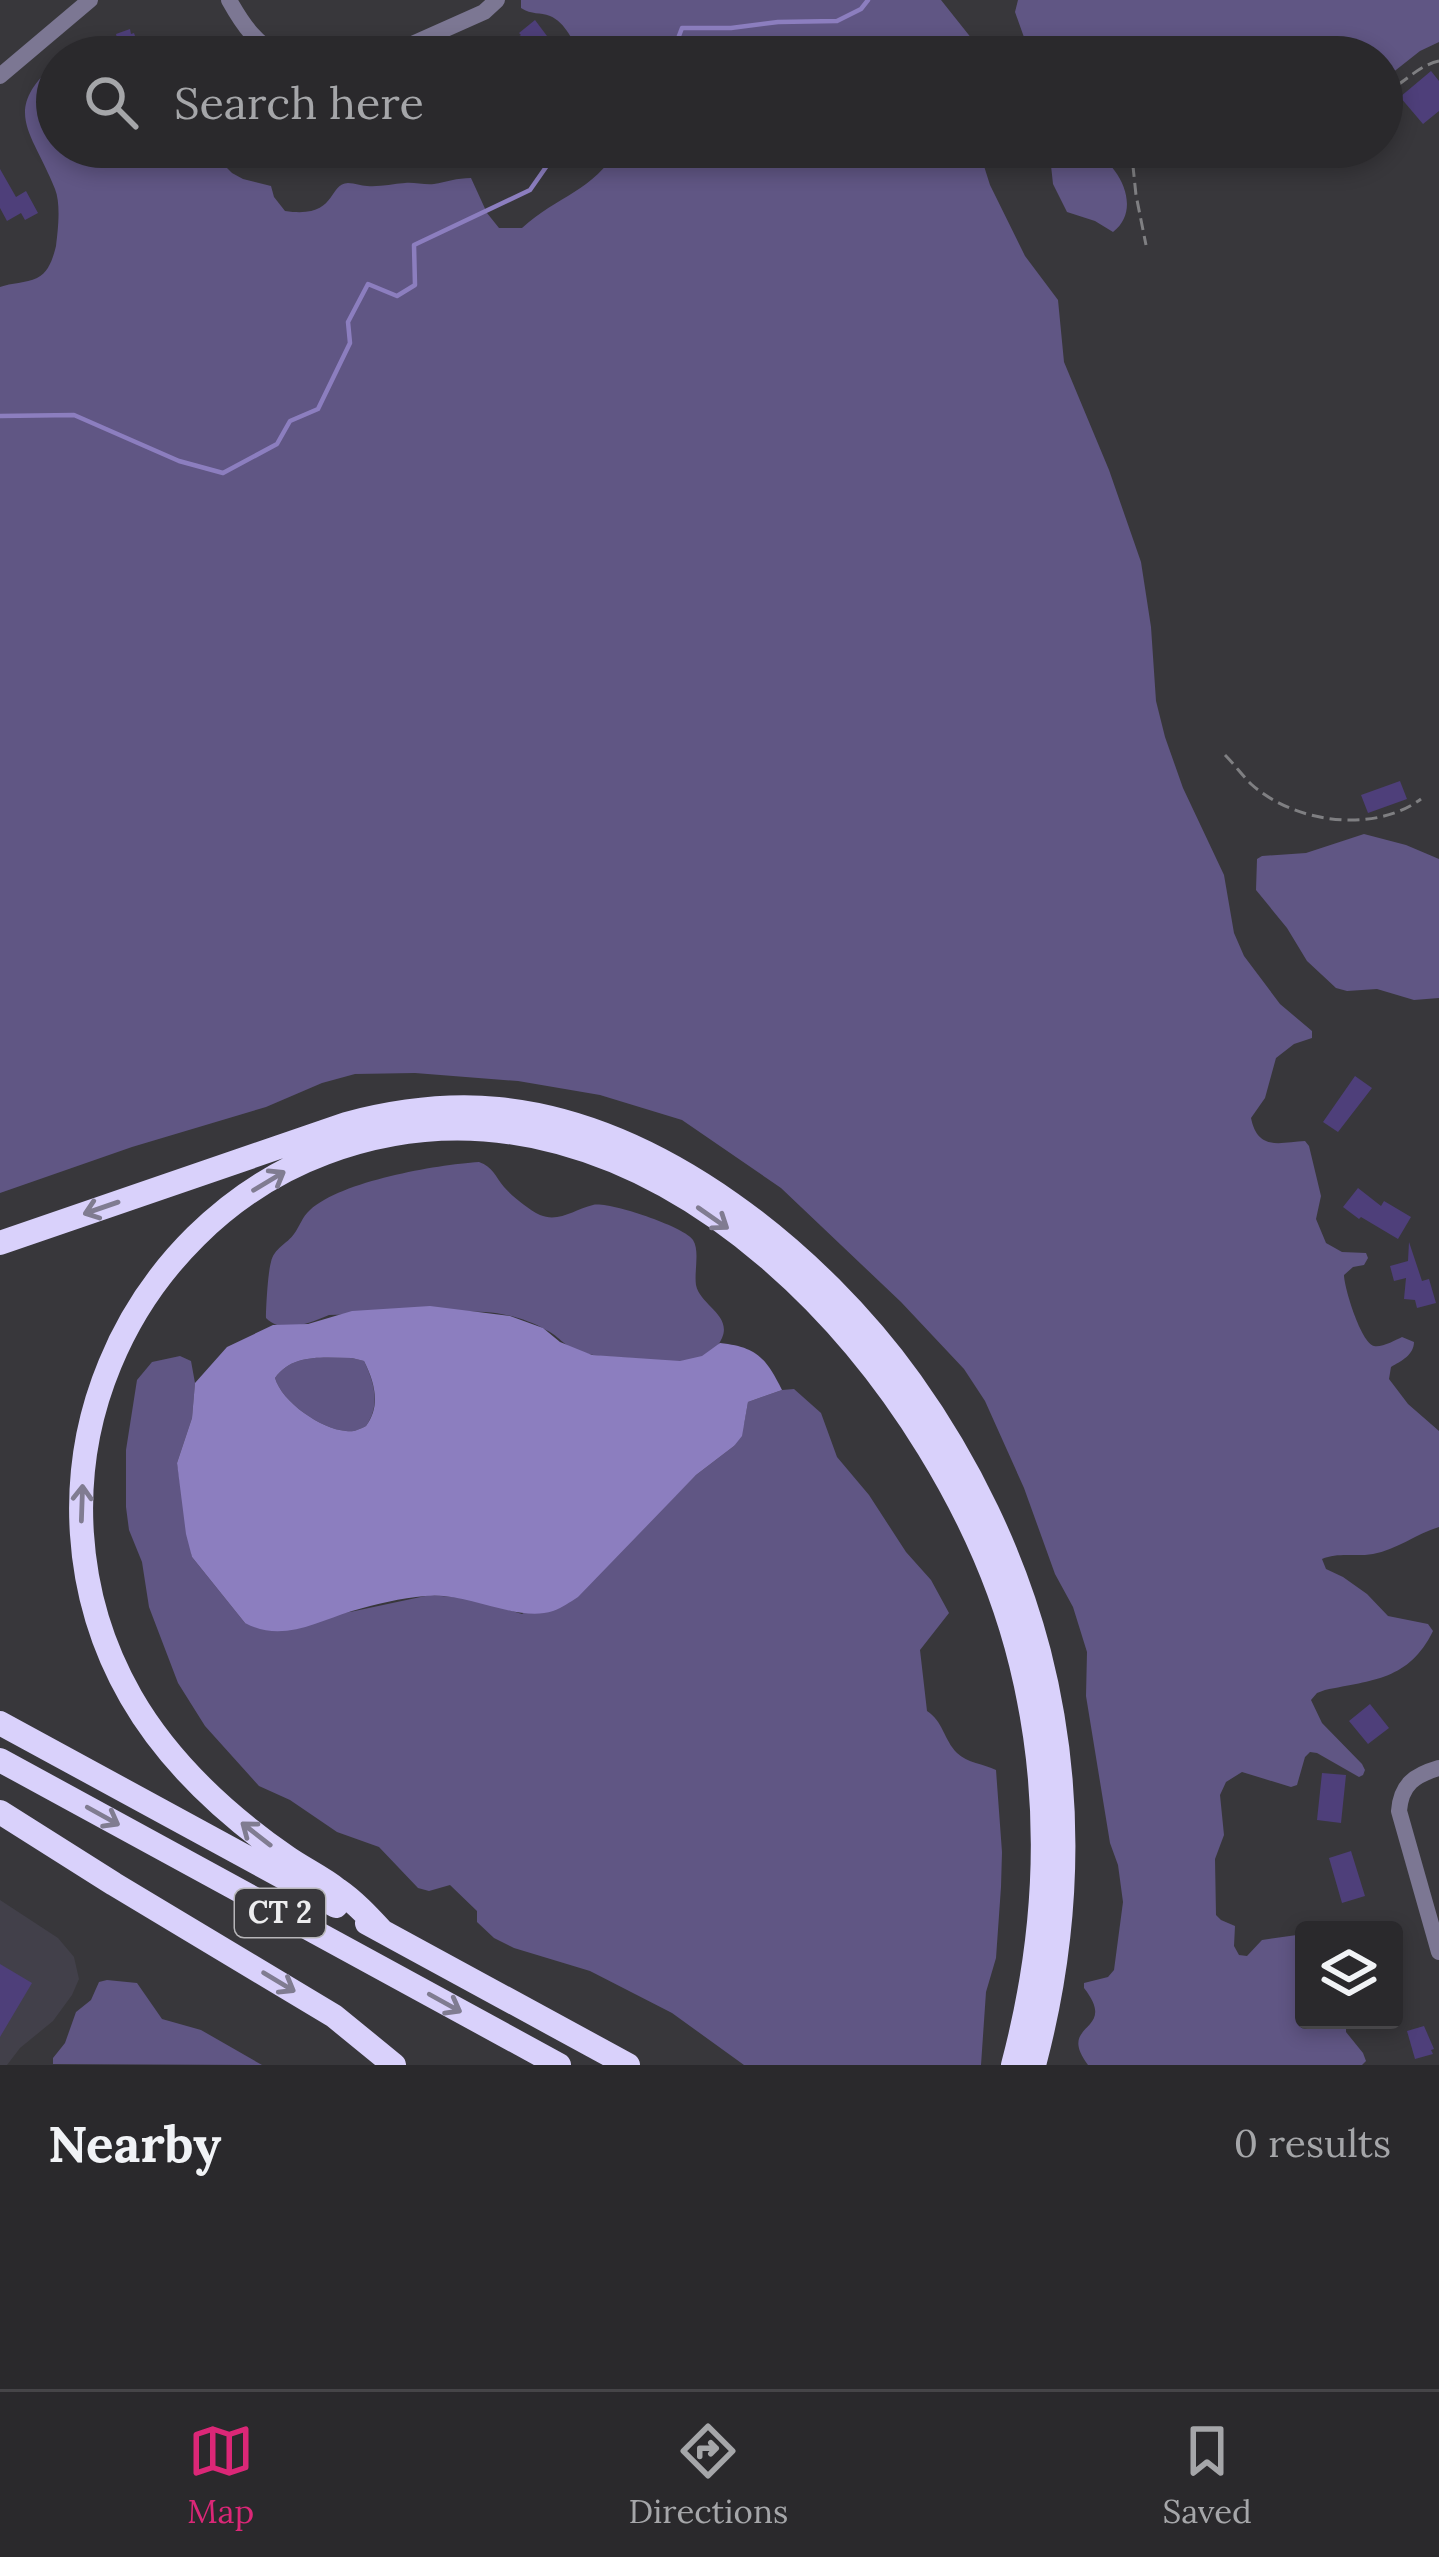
<!DOCTYPE html>
<html lang="en">
<head>
<meta charset="utf-8">
<style>
	body { margin:0; font-family:Lora,serif; background:#323134; color:#f1f3f6 }
	.controls { position:absolute; right:36px; bottom:36px; display:grid; overflow:hidden; border-radius:12px; box-shadow:0 6px 18px #0003 }
	.controls button { width:108px; height:108px; display:grid; place-items:center; padding:0; border:0; border-bottom:3px solid #464548; background:#2a292c; color:#f1f3f6; font:60px sans-serif }
	.list { margin:0; padding:0; list-style:none }
	h2 { display:flex; justify-content:space-between; align-items:center; height:156px; margin:0; padding:0 48px; font-size:51px }
	h2 small { font-size:39px; font-weight:400; color:#a5a6a9 }
	.icon { flex:none; width:66px; height:66px; fill:none; stroke:currentColor; stroke-width:2; stroke-linecap:round; stroke-linejoin:round }
	.map { position:relative; flex:none; width:1439px; height:2065px; overflow:hidden }
	.search { position:absolute; background:#2a292c; box-shadow:0 6px 18px #0003; left:36px; right:36px; top:36px; height:132px; display:flex; align-items:center; gap:30px; box-sizing:border-box; padding:0 42px; border-radius:66px; color:#a5a6a9; font-size:45px }
	.sheet { height:324px; background:#2a292c }
	nav { display:flex; justify-content:space-around; align-items:center; box-sizing:border-box; height:168px; border-top:3px solid #464548; background:#2a292c; font-size:33px; color:#a5a6a9 }
	nav a { display:grid; justify-items:center; gap:6px }
	nav .on { color:#db2777 }
	.map>svg:first-child { display:block }
	.built { fill:#42404a }
	.green { fill:#605684 }
	.water { fill:#8c7ebf; fill-rule:evenodd }
	.lines { fill:none; stroke-linecap:round; stroke-linejoin:round }
	.stream { stroke:#8c7ebf; stroke-width:4.5 }
	.building { fill:#4e3f7a }
	.path { stroke:#7f7f82; stroke-width:3; stroke-dasharray:12 6; stroke-linecap:butt }
	.minor { stroke:#7c7793; stroke-width:16 }
	.highway { stroke:#d9d1fb; stroke-width:24 }
	.oneway { stroke:#807c91 }
	.labels { text-anchor:middle; stroke-width:12; stroke-linejoin:round; paint-order:stroke }
	.shield { fill:#38373b; stroke:#b7b6b9; stroke-width:3 }
	.shield-label { font-size:30px; font-weight:bold; fill:#ededef }
</style>
</head>
<body>
<div class="map">
<svg width="1439" height="2065" viewBox="0 0 1439 2065">
	<rect width="100%" height="100%" fill="#38373b"/>
	<path class="built" d="M 0,1900 L 58,1938 L 74,1957 L 79,1979 L 72,1995 L 53,2021 L 20,2048 L 7,2065 L 0,2065 Z"/>
	<path class="green" d="M 521,0 L 941,0 L 972,39 L 978,57 L 580,57 C 575,43 565,22 550,16 C 540,12 532,15 521,8 Z
		M 1018,0 L 1439,0 L 1439,42 L 1420,51 L 1382,81 L 1382,57 L 1031,57 L 1015,12 Z
		M 57,62 L 57,147 L 206,147 L 232,173 L 243,179 L 271,186 L 274,197 L 285,211 C 338,219 327,184 348,183 C 355,183 361,186 367,186 C 380,187 392,184 405,183 C 414,182 424,185 434,184 C 446,182 457,178 471,178 L 487,213 L 499,228 L 522,228 C 558,195 593,192 619,147 L 978,147 L 990,185 L 1025,256 L 1058,300 L 1064,362 L 1109,470 L 1141,562 L 1151,627 L 1156,701 L 1165,737 L 1183,788 L 1224,875 L 1234,933 L 1244,956 L 1280,1004 L 1312,1031 L 1312,1038 L 1294,1044 L 1276,1058 L 1265,1098 L 1251,1118 C 1258,1152 1281,1142 1305,1141 L 1309,1146 L 1321,1196 L 1316,1219 L 1326,1243 L 1342,1252 L 1366,1253 L 1368,1258 L 1364,1265 L 1353,1267 L 1344,1275 C 1344,1287 1361,1343 1374,1346 C 1381,1348 1396,1340 1402,1337 L 1414,1342 C 1414,1355 1401,1361 1391,1367 L 1389,1379 L 1408,1404 L 1439,1431 L 1439,1527 C 1416,1534 1396,1550 1373,1554 C 1355,1557 1338,1552 1322,1559 L 1326,1569 L 1343,1577 L 1367,1594 L 1388,1616 L 1428,1624 L 1433,1631 C 1409,1680 1373,1680 1325,1690 L 1317,1693 L 1311,1700 L 1322,1723 L 1362,1764 L 1365,1770 L 1363,1775 L 1359,1777 L 1317,1753 L 1310,1752 L 1305,1757 L 1297,1785 L 1291,1787 L 1242,1772 L 1226,1782 L 1220,1795 L 1224,1835 L 1215,1859 L 1216,1915 L 1221,1920 L 1235,1926 L 1234,1946 L 1239,1955 L 1247,1956 L 1262,1940 L 1304,1934 L 1304,2020 L 1346,2020 L 1346,2032 L 1363,2053 L 1366,2061 L 1362,2065 L 1088,2065 C 1055,2021 1120,2034 1084,1988 L 1084,1983 L 1108,1977 L 1114,1970 L 1123,1902 L 1118,1865 L 1110,1843 L 1086,1696 L 1087,1652 L 1073,1607 L 1055,1574 L 1024,1488 L 985,1401 L 964,1369 L 901,1302 L 781,1188 L 682,1120 L 600,1095 L 518,1081 L 415,1073 L 355,1074 L 322,1083 L 266,1107 L 132,1147 L 0,1193 L 0,287 C 11,283 26,283 37,278 C 49,272 53,258 56,246 C 58,230 61,204 55,189 C 32,131 0,111 57,62 Z
		M 1049,147 C 1060,147 1078,144 1087,148 C 1118,161 1144,208 1113,232 L 1095,221 L 1067,212 L 1053,184 Z
		M 1364,834 L 1406,845 L 1439,859 L 1439,998 L 1414,1000 L 1377,989 L 1347,991 L 1336,988 L 1307,961 L 1287,928 L 1256,890 L 1257,859 L 1262,856 L 1306,853 Z
		M 479,1162 C 493,1167 495,1176 504,1187 C 513,1197 528,1209 540,1215 C 559,1223 575,1209 593,1205 C 608,1201 685,1227 693,1240 C 700,1251 694,1271 696,1285 C 700,1305 732,1315 722,1338 C 708,1371 657,1360 630,1358 C 615,1357 598,1357 584,1353 C 564,1348 561,1337 546,1330 C 529,1320 505,1313 485,1312 C 434,1309 381,1314 329,1315 C 309,1323 283,1335 266,1318 C 266,1306 268,1272 271,1262 C 274,1248 287,1244 294,1234 C 300,1226 302,1217 310,1210 C 342,1181 435,1165 479,1162 Z
		M 180,1356 L 191,1361 L 195,1383 L 192,1418 L 177,1463 L 192,1557 L 245,1623 L 350,1612 L 430,1595 L 474,1599 L 522,1614 L 618,1553 L 696,1475 L 734,1446 L 744,1424 L 748,1402 L 782,1390 L 794,1389 L 821,1413 L 837,1457 L 869,1495 L 906,1552 L 931,1580 L 949,1613 L 920,1650 L 927,1711 C 943,1721 944,1740 957,1753 C 967,1763 984,1764 996,1770 L 1002,1852 L 1001,1887 L 996,1958 L 986,1992 L 981,2065 L 744,2065 L 672,2013 L 590,1971 L 514,1948 L 494,1938 L 477,1922 L 477,1911 L 450,1885 L 429,1891 L 418,1888 L 379,1847 L 337,1832 L 290,1800 L 259,1786 L 205,1726 L 178,1683 L 149,1607 L 142,1562 L 129,1530 L 126,1507 L 126,1450 L 137,1380 L 152,1362 Z
		M 352,1358 L 364,1361 C 374,1382 381,1405 366,1426 C 358,1430 354,1432 346,1431 C 321,1429 282,1402 275,1378 C 293,1353 324,1358 352,1358 Z
		M 107,1980 L 137,1983 L 162,2019 L 201,2030 L 262,2065 L 53,2064 L 53,2058 L 65,2043 L 76,2012 L 91,2000 L 99,1982 Z"/>
	<path class="water" d="M 430,1306 L 510,1316 L 543,1328 L 560,1342 L 592,1355 L 680,1361 L 702,1356 L 720,1343 C 757,1347 766,1358 782,1390 L 748,1402 L 742,1436 L 734,1446 L 696,1475 L 578,1597 C 570,1602 562,1608 553,1611 C 517,1623 467,1591 425,1596 C 401,1598 376,1604 352,1611 C 316,1622 282,1643 245,1623 L 192,1557 L 186,1534 L 177,1463 L 192,1418 L 195,1383 L 227,1347 L 273,1325 L 308,1324 L 352,1311 ZM 352,1358 L 364,1361 C 375,1383 381,1406 366,1426 C 358,1430 354,1432 346,1431 C 321,1429 282,1402 275,1378 C 293,1353 324,1358 352,1358 Z"/>
	<g class="lines">
		<path class="stream" d="M 671,57 L 682,28 L 731,28 L 778,22 L 837,21 L 861,9 L 868,0
			M 0,416 L 74,415 L 179,461 L 223,473 L 277,444 L 290,421 L 318,409 L 350,343 L 348,322 L 368,284 L 397,296 L 415,285 L 414,245 L 530,190 L 560,147"/>
	</g>
	<path class="building" d="M 535,20 L 547,36 L 520,57 L 484,57 L 521,35 L 519,33 Z
		M 130,29 L 131,34 L 134,33 L 142,57 L 115,57 L 110,41 L 117,38 L 116,34 Z
		M 1431,71 L 1439,81 L 1439,111 L 1423,124 L 1400,97 Z
		M 0,169 L 16,197 L 26,191 L 38,213 L 25,220 L 21,213 L 7,221 L 0,208 Z
		M 1400,781 L 1407,799 L 1368,813 L 1361,795 Z
		M 1355,1076 L 1372,1088 L 1338,1132 L 1323,1122 Z
		M 1358,1188 L 1381,1206 L 1384,1201 L 1411,1217 L 1398,1239 L 1361,1217 L 1359,1219 L 1343,1207 Z
		M 1409,1242 L 1422,1281 L 1429,1279 L 1436,1303 L 1417,1308 L 1415,1300 L 1404,1299 L 1406,1278 L 1394,1281 L 1390,1266 L 1408,1261 Z
		M 1370,1704 L 1389,1728 L 1368,1744 L 1349,1721 Z
		M 1322,1773 L 1346,1775 L 1341,1823 L 1317,1820 Z
		M 1351,1851 L 1365,1896 L 1342,1903 L 1329,1858 Z
		M 0,1964 L 32,1983 L 0,2037 Z
		M 1424,2026 L 1434,2049 L 1431,2050 L 1433,2054 L 1415,2059 L 1407,2031 Z"/>
	<g class="lines">
		<path class="path" d="M 1382,93 C 1404,85 1416,66 1439,61
			M 1131,147 L 1136,195 L 1146,245
			M 1225,755 C 1234,764 1242,775 1251,784 C 1294,823 1374,834 1421,799"/>
		<path class="minor" d="M 229,0 C 243,25 256,44 282,57
			M 383,57 L 484,12 L 497,0
			M 0,76 L 90,0
			M 1439,1768 C 1415,1775 1401,1784 1399,1811 L 1439,1952"/>
		<path class="highway" d="M 0,1243 L 346,1124 C 395,1111 447,1104 498,1109 C 661,1125 819,1254 911,1382 C 969,1463 1014,1556 1039,1652 C 1074,1789 1070,1929 1034,2065
			M 0,1723 L 336,1906
			M 0,1760 L 559,2065
			M 0,1812 L 114,1884 L 334,2016 L 394,2065
			M 367,1923 L 628,2065
			M 382,1931 C 368,1916 354,1901 338,1890 C 323,1878 304,1869 288,1858 C 226,1815 169,1763 131,1697 C 73,1596 65,1472 110,1364 C 149,1269 228,1189 325,1153 C 646,1033 952,1381 1021,1664 C 1054,1798 1048,1933 1013,2065"/>
	</g>
	<defs><path id="oneway-shaft" d="M-6 0H5M1.5-3L5.5 0L1.5 3" fill="none" stroke-width="1.6" stroke-linecap="round" stroke-linejoin="round" transform="scale(3)"/></defs>
	<g class="oneway">
		<use href="#oneway-shaft" transform="translate(269 1181) rotate(-31)"/>
		<use href="#oneway-shaft" transform="translate(101 1208) rotate(161)"/>
		<use href="#oneway-shaft" transform="translate(713 1218) rotate(35)"/>
		<use href="#oneway-shaft" transform="translate(82 1503) rotate(-88)"/>
		<use href="#oneway-shaft" transform="translate(103 1816) rotate(29)"/>
		<use href="#oneway-shaft" transform="translate(256 1834) rotate(-142)"/>
		<use href="#oneway-shaft" transform="translate(279 1982) rotate(31)"/>
		<use href="#oneway-shaft" transform="translate(445 2003) rotate(29)"/>
	</g>
	<g class="labels">
		<rect class="shield" x="235" y="1889" width="90" height="48" rx="9"/>
		<g class="shield-label">
			<text x="280" y="1923">CT 2</text>
		</g>
	</g>
</svg>
<div class="controls">
<button><svg class="icon" aria-label="layers" viewBox="0 0 24 24"><path d="M12 4l9 5-9 5-9-5zM3 14l9 5 9-5"/></svg></button>
</div>
<div class="search"><svg class="icon" aria-label="search" viewBox="0 0 24 24"><circle cx="10" cy="10" r="6"/><path d="M15 15l6 6"/></svg>Search here</div>
</div>
<section class="sheet">
<h2>Nearby<small>0 results</small></h2>
<ul class="list">
</ul>
</section>
<nav>
<a class="on"><svg class="icon" aria-label="map" viewBox="0 0 24 24"><path d="M3 6l6-2 6 2 6-2v14l-6 2-6-2-6 2zM9 4v14M15 6v14"/></svg>Map</a>
<a><svg class="icon" aria-label="directions" viewBox="0 0 24 24"><path d="M12 3l9 9-9 9-9-9zM9 14v-3h6M13 9l2 2-2 2"/></svg>Directions</a>
<a><svg class="icon" aria-label="saved" viewBox="0 0 24 24"><path d="M7 4h10v16l-5-4-5 4z"/></svg>Saved</a>
</nav>
</body>
</html>
